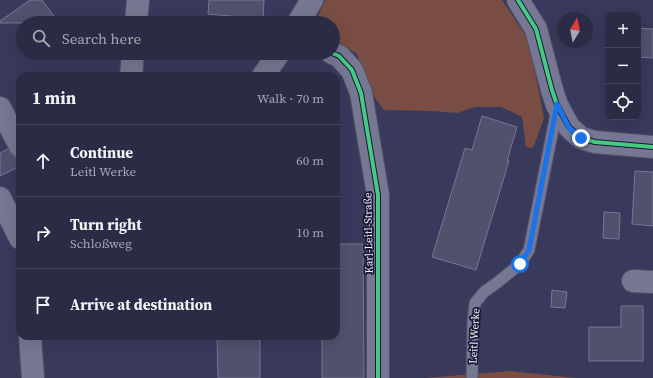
<!DOCTYPE html>
<html lang="en">
<head>
<meta charset="utf-8">
<style>
	body { margin:0; font-family:"Source Serif 4",serif; background:#373750; color:#f1f3f6 }
	.controls { position:absolute; right:12px; top:12px; display:grid; overflow:hidden; border-radius:8px; box-shadow:0 4px 16px #0002 }
	.controls button { width:36px; height:36px; display:grid; place-items:center; padding:0; border:0; border-bottom:1px solid #47475e; background:#2b2b45; color:#f1f3f6; font:20px sans-serif }
	.compass { position:absolute; left:557px; top:12px; width:36px; height:36px; border-radius:50%; background:#2b2b45; box-shadow:0 4px 16px #0002; rotate:10deg }
	.stop { position:absolute; width:12px; height:12px; margin:-9px; border:3px solid #1a73e8; border-radius:50%; background:#fff }
	.stop.end { background:#1a73e8; border-color:#fff; box-shadow:0 1px 4px #0008 }
	.list { margin:0; padding:0; list-style:none }
	h2 { display:flex; justify-content:space-between; align-items:center; height:52px; margin:0; padding:0 16px; font-size:17px }
	h2 small { font-size:13px; font-weight:400; color:#a6a7b3 }
	.list li { display:grid; grid-template-columns:26px 1fr auto; gap:12px; align-items:center; box-sizing:border-box; height:72px; padding:0 16px; border-top:1px solid #47475e }
	.list b { display:block; font-size:15px; white-space:nowrap }
	.list p { margin:0; font-size:13px; white-space:nowrap; color:#a6a7b3 }
	.list em { font-size:13px; font-style:normal; color:#a6a7b3 }
	.icon { flex:none; width:22px; height:22px; fill:none; stroke:currentColor; stroke-width:2; stroke-linecap:round; stroke-linejoin:round }
	.map { position:relative; flex:none; width:653px; height:378px; overflow:hidden }
	.search { position:absolute; background:#2b2b45; box-shadow:0 4px 16px #0002; left:16px; top:16px; width:324px; height:44px; display:flex; align-items:center; gap:10px; box-sizing:border-box; padding:0 14px; border-radius:22px; color:#a6a7b3; font-size:15px }
	.panel { position:absolute; background:#2b2b45; box-shadow:0 4px 16px #0002; left:16px; top:72px; width:324px; height:268px; border-radius:12px }
	.map>svg:first-child { display:block }
	.green { fill:#794d44 }
	.building { fill:#51516e; stroke:#767795 }
	.lines { fill:none; stroke-linecap:round; stroke-linejoin:round }
	.lane-casing { stroke:#525069; stroke-width:13 }
	.street-casing { stroke:#525069; stroke-width:24 }
	.lane { stroke:#767893; stroke-width:11 }
	.street { stroke:#767893; stroke-width:22 }
	.cycleway-casing { stroke:#181935; stroke-width:6 }
	.cycleway { stroke:#46c982; stroke-width:4 }
	.route { stroke:#1a73e8; stroke-width:5 }
	.labels { text-anchor:middle; stroke-width:3.5; stroke-linejoin:round; paint-order:stroke }
	.street-label { font-size:11px; fill:#f0f1f9; stroke:#181935 }
</style>
</head>
<body>
<div class="map">
<svg width="653" height="378" viewBox="0 0 653 378">
	<rect width="100%" height="100%" fill="#39395c"/>
	<path class="green" d="M 325,0 L 502,0 L 529,40 L 544,118 L 533,148 L 526,147 L 522,117 L 501,107 L 475,107 L 457,113 L 431,111 L 384,110 L 373,95 L 357,54 L 333,40 L 333,23 L 315,23 Z
		M 509,371 L 577,378 L 424,378 L 425,378 Z"/>
	<path class="building" d="M 30,0 L 42,0 L 59,23 L 0,23 L 0,21 Z
		M 209,0 L 264,0 L 263,19 L 208,14 Z
		M 638,28 L 653,29 L 653,58 L 638,57 Z
		M 482,116 L 517,127 L 507,161 L 509,161 L 476,270 L 432,257 L 465,148 L 472,150 Z
		M 8,149 L 13,156 L 17,158 L 20,166 L 0,176 L 0,153 Z
		M 635,171 L 653,172 L 653,226 L 632,224 Z
		M 604,212 L 620,213 L 619,239 L 603,238 Z
		M 336,244 L 363,244 L 364,378 L 322,378 L 322,336 L 336,336 Z
		M 552,290 L 567,292 L 565,308 L 551,307 Z
		M 621,306 L 643,306 L 643,361 L 589,361 L 589,327 L 621,327 Z
		M 217,336 L 260,336 L 260,378 L 218,378 Z"/>
	<g class="lines">
		<g class="lane-casing">
			<path id="lane" d="M 472,378 L 473,322 L 475,303 L 484,292 L 498,282 L 520,264 L 529,250 L 557,109"/>
		</g>
		<g class="street-casing">
			<path id="street" d="M 518,0 L 536,29 L 552,90 L 557,105 L 569,127 L 581,138 L 595,142 L 653,147
				M 136,23 L 138,0
				M 298,23 L 312,0
				M 332,53 L 339,56 L 352,70 L 361,93 L 378,195 L 378,378
				M 131,76 L 133,53
				M 263,76 L 279,53
				M 0,108 L 20,146
				M 0,198 L 20,238
				M 633,281 L 653,282
				M 30,336 L 33,378"/>
		</g>
		<use href="#lane" class="lane"/>
		<use href="#street" class="street"/>
		<g class="cycleway-casing">
			<path id="cycleway" d="M 518,0 L 536,29 L 552,90 L 557,105 L 569,127 L 581,138 L 595,142 L 653,147
				M 332,53 L 339,56 L 352,70 L 361,93 L 378,195 L 378,378"/>
		</g>
		<use href="#cycleway" class="cycleway"/>
	</g>
	<g class="lines">
		<path class="route" d="M 520,264 L 529,250 L 557,104 L 569,128 L 581,138"/>
	</g>
	<g class="labels">
		<g class="street-label">
			<text transform="translate(368 233) rotate(-91)" y="4">Karl-Leitl-Straße</text>
			<text transform="translate(474 336) rotate(-87)" y="4">Leitl Werke</text>
		</g>
	</g>
</svg>
<div class="controls">
<button>+</button>
<button>−</button>
<button><svg class="icon" aria-label="locate" viewBox="0 0 24 24"><circle cx="12" cy="12" r="6"/><path d="M12 2v4M12 18v4M2 12h4M18 12h4"/></svg></button>
</div>
<svg class="compass" viewBox="-18 -18 36 36"><path d="M0-13l5 13h-10z" fill="#e53935"/><path d="M0 13l5-13h-10z" fill="#a6a7b3"/></svg>
<div class="stop" style="left:520px;top:264px"></div>
<div class="stop end" style="left:581px;top:138px"></div>
<div class="search"><svg class="icon" aria-label="search" viewBox="0 0 24 24"><circle cx="10" cy="10" r="6"/><path d="M15 15l6 6"/></svg>Search here</div>
<section class="panel">
<h2>1 min<small>Walk · 70 m</small></h2>
<ul class="list">
<li><svg class="icon" aria-label="ahead" viewBox="0 0 24 24"><path d="M12 20V5M6 11l6-6 6 6"/></svg><div><b>Continue</b><p>Leitl Werke</p></div><em>60 m</em></li>
<li><svg class="icon" aria-label="right" viewBox="0 0 24 24"><path d="M7 20v-9h11M14 6l5 5-5 5"/></svg><div><b>Turn right</b><p>Schloßweg</p></div><em>10 m</em></li>
<li><svg class="icon" aria-label="arrive" viewBox="0 0 24 24"><path d="M6 21V4h12l-3 4 3 4H6"/></svg><div><b>Arrive at destination</b></div></li>
</ul>
</section>
</div>
</body>
</html>
